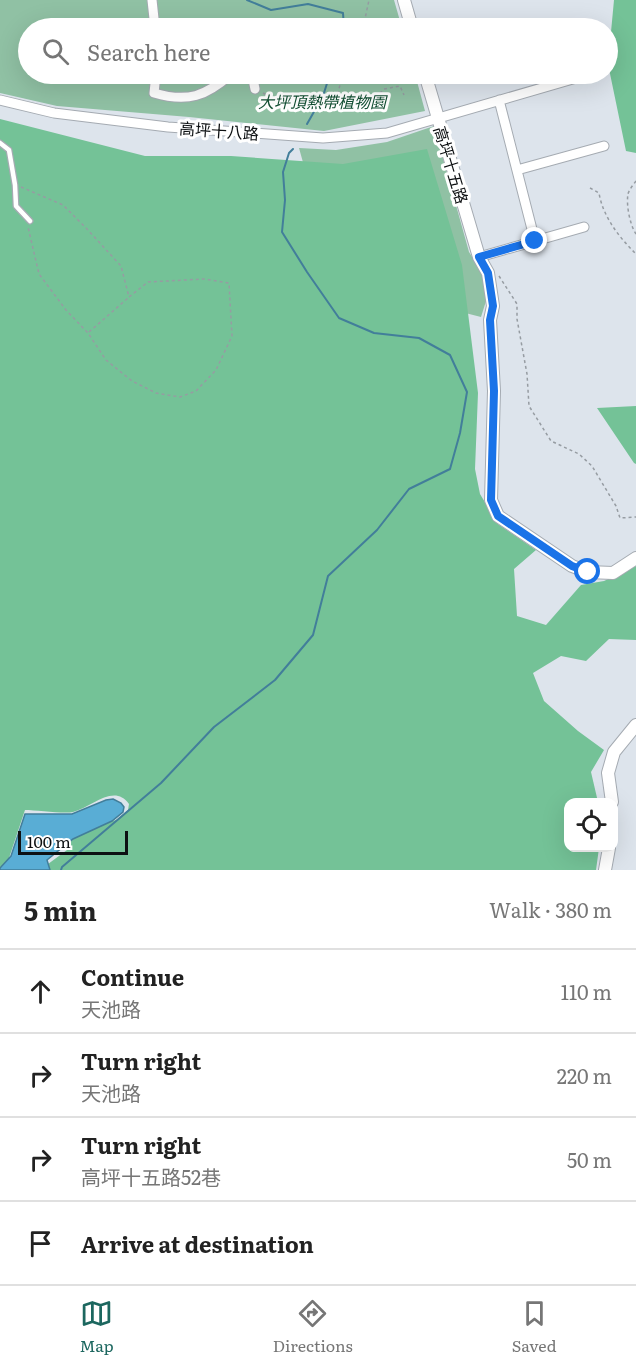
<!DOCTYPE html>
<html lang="en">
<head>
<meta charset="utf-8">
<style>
	body { margin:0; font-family:Literata,"Noto Sans TC",serif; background:#f6f6f6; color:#222 }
	.controls { position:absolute; right:18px; bottom:18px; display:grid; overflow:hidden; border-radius:12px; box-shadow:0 6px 24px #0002 }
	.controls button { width:54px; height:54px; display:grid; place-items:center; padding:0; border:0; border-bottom:2px solid #e0e0e0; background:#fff; color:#222; font:30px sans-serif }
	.scale { position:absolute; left:18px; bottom:15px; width:110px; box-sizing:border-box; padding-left:6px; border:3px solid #0d1012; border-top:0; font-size:16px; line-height:21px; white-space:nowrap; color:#0d1012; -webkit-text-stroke:4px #fff; paint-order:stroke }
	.stop { position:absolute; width:18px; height:18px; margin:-14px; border:4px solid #1a73e8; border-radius:50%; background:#fff }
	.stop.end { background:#1a73e8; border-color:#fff; box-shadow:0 2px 6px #0008 }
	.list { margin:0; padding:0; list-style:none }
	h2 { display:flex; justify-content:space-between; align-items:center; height:78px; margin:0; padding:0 24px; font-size:26px }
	h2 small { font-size:20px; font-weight:400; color:#767676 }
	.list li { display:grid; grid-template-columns:39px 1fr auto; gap:18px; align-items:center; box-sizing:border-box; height:84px; padding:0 24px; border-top:2px solid #e0e0e0 }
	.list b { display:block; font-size:22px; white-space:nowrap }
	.list p { margin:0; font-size:20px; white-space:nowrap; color:#767676 }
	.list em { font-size:20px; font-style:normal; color:#767676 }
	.icon { flex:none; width:33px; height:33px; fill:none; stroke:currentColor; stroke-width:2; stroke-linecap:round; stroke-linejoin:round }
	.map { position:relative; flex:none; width:636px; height:870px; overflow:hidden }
	.search { position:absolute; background:#fff; box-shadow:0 6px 24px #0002; left:18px; right:18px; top:18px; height:66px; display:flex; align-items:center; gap:15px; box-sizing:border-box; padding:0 21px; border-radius:33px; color:#767676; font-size:22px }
	.sheet { height:414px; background:#fff }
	nav { display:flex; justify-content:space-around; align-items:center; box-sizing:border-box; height:84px; border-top:2px solid #e0e0e0; background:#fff; font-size:16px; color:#767676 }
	nav a { display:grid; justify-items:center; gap:3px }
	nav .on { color:#1c675f }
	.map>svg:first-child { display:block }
	.green { fill:#90c1a4 }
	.forest { fill:#74c297 }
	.water { fill:#59add5; stroke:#427e9a; stroke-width:1.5 }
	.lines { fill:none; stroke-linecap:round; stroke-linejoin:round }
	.stream { stroke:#427e9a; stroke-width:2 }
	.lane-casing { stroke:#a5abb2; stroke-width:7 }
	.street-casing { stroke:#a5abb2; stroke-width:11 }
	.secondary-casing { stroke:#a5abb2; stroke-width:14 }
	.path { stroke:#969ca2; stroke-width:1.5; stroke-dasharray:3 3; stroke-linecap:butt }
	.lane { stroke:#fff; stroke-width:4.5 }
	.street { stroke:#fff; stroke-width:9 }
	.secondary { stroke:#fff; stroke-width:12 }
	.route { stroke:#1a73e8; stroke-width:8 }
	.labels { text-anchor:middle; stroke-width:6; stroke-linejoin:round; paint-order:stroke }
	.park-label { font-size:16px; font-style:italic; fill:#114e32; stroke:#fff }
	.street-label { font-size:16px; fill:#0d1012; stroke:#fff }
</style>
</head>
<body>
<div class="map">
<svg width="636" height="870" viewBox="0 0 636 870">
	<rect width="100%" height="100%" fill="#dde4ec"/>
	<path class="green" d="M 0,0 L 394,0 L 402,28 L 28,28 L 28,74 L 415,74 L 425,111 L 324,131 L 189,117 L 57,106 L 0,93 Z
		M 434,126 L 469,252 L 481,271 L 487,298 L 481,317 L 438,306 L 304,166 L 299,148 L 336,150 L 387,142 Z"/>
	<path class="forest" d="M 614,0 L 636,0 L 636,153 L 626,151 L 608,64 Z
		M 0,119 L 145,156 L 231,156 L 343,164 L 427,149 L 462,265 L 478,393 L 475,469 L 480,494 L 498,524 L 536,550 L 514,569 L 517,616 L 546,625 L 581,585 L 604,581 L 636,566 L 636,640 L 609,639 L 586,661 L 561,656 L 533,673 L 544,701 L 578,731 L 604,750 L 591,772 L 598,802 L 568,802 L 568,848 L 599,848 L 596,870 L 45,870 L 44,867 L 67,850 L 59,837 L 116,820 L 128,810 L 129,804 C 114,783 92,807 73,812 C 64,814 36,810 25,810 L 6,867 L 0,870 Z
		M 636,406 L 636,464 L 634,463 L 597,408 Z"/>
	<path class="water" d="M 113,799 L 121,803 L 124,807 L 123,812 L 112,821 L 73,839 L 47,860 L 50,870 L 0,870 L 0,868 L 11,856 L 25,814 L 72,814 L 106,800 Z"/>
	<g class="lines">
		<path class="stream" d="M 247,0 L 271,10 L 308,4 L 343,13 L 344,28
			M 307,124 L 323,96 L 330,74
			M 61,870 L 62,867 L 161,783 L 214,727 L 275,680 L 313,635 L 328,576 L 377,530 L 409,489 L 450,469 L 460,433 L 467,392 L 450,355 L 419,338 L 374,333 L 339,318 L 307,272 L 282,232 L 285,200 L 283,172 L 289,153 L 293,149"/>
		<g class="lane-casing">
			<path id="lane" d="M 0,143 L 9,150 L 15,185 L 16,206 L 30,221"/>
		</g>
		<g class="street-casing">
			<path id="street" d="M 152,0 L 155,28
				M 156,74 L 154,93 C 188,103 206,96 231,74
				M 252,74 L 255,89
				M 0,100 L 54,113 L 168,127 L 323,138 L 387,133 L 590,74
				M 499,100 L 535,241
				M 517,170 L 604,146
				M 479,257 L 584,227"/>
		</g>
		<g class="secondary-casing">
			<path id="secondary" d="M 404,0 L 412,28
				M 425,74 L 479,257 L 488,273 L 493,306 L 490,320 L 494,391 L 491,500 L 498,516 L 572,566 L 588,572 L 613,573 L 636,558
				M 612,802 L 608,773 L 614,752 L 636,725
				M 605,870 L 609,848"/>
		</g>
		<path class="path" d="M 363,28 L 369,0
			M 263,93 L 275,100 L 323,104 L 350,111 L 368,106 L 384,89 L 400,86 L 404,95
			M 337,106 L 337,96 L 343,74
			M 636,181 C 633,185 629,190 628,194 C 626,205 630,225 636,234
			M 21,187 L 63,205 L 87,229 L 121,266 L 129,297 L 148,282 L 204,279 L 229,283 L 232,336 L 216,370 L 196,391 L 180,397 L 156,393 L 132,381 L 106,360 L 88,333 L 66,310 L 39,274 L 28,227
			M 590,188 L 599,193 C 603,217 619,237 636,254
			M 499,276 L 517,304 L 517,319 L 527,374 L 529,406 L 551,441 L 579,454 L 592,466 L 616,506 L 620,518 L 636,517
			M 89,332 L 128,298"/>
		<use href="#lane" class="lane"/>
		<use href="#street" class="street"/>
		<use href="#secondary" class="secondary"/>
	</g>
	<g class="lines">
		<path class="route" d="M 535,241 L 479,257 L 488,273 L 493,306 L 490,320 L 494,391 L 491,500 L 498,516 L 572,566 L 588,572"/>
	</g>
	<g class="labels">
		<g class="park-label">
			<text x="322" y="108">大坪頂熱帶植物園</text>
		</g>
		<g class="street-label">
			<text transform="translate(219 131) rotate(4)" y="6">高坪十八路</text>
			<text transform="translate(451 165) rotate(73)" y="6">高坪十五路</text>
		</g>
	</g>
</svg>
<div class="controls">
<button><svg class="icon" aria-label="locate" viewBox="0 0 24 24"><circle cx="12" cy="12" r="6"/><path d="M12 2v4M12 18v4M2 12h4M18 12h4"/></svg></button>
</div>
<div class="scale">100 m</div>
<div class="stop" style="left:588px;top:572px"></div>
<div class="stop end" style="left:535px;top:241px"></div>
<div class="search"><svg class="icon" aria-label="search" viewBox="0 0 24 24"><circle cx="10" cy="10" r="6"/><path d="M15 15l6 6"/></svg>Search here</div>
</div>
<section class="sheet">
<h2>5 min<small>Walk · 380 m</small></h2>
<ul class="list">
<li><svg class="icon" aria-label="ahead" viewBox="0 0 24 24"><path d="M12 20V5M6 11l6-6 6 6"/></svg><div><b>Continue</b><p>天池路</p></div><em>110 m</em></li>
<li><svg class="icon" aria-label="right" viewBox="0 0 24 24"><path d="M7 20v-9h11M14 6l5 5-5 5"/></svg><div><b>Turn right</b><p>天池路</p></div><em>220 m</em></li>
<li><svg class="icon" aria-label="right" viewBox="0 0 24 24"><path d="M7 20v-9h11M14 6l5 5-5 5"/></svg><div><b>Turn right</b><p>高坪十五路52巷</p></div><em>50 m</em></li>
<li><svg class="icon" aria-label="arrive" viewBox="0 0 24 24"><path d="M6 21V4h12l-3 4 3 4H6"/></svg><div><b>Arrive at destination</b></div></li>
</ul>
</section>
<nav>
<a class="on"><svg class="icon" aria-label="map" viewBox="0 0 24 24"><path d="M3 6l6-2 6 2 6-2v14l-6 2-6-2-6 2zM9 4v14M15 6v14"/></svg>Map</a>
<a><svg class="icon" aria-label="directions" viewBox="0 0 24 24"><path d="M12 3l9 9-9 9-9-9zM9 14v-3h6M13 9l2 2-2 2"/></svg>Directions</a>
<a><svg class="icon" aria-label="saved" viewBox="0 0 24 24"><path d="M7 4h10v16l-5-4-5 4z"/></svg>Saved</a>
</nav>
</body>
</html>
